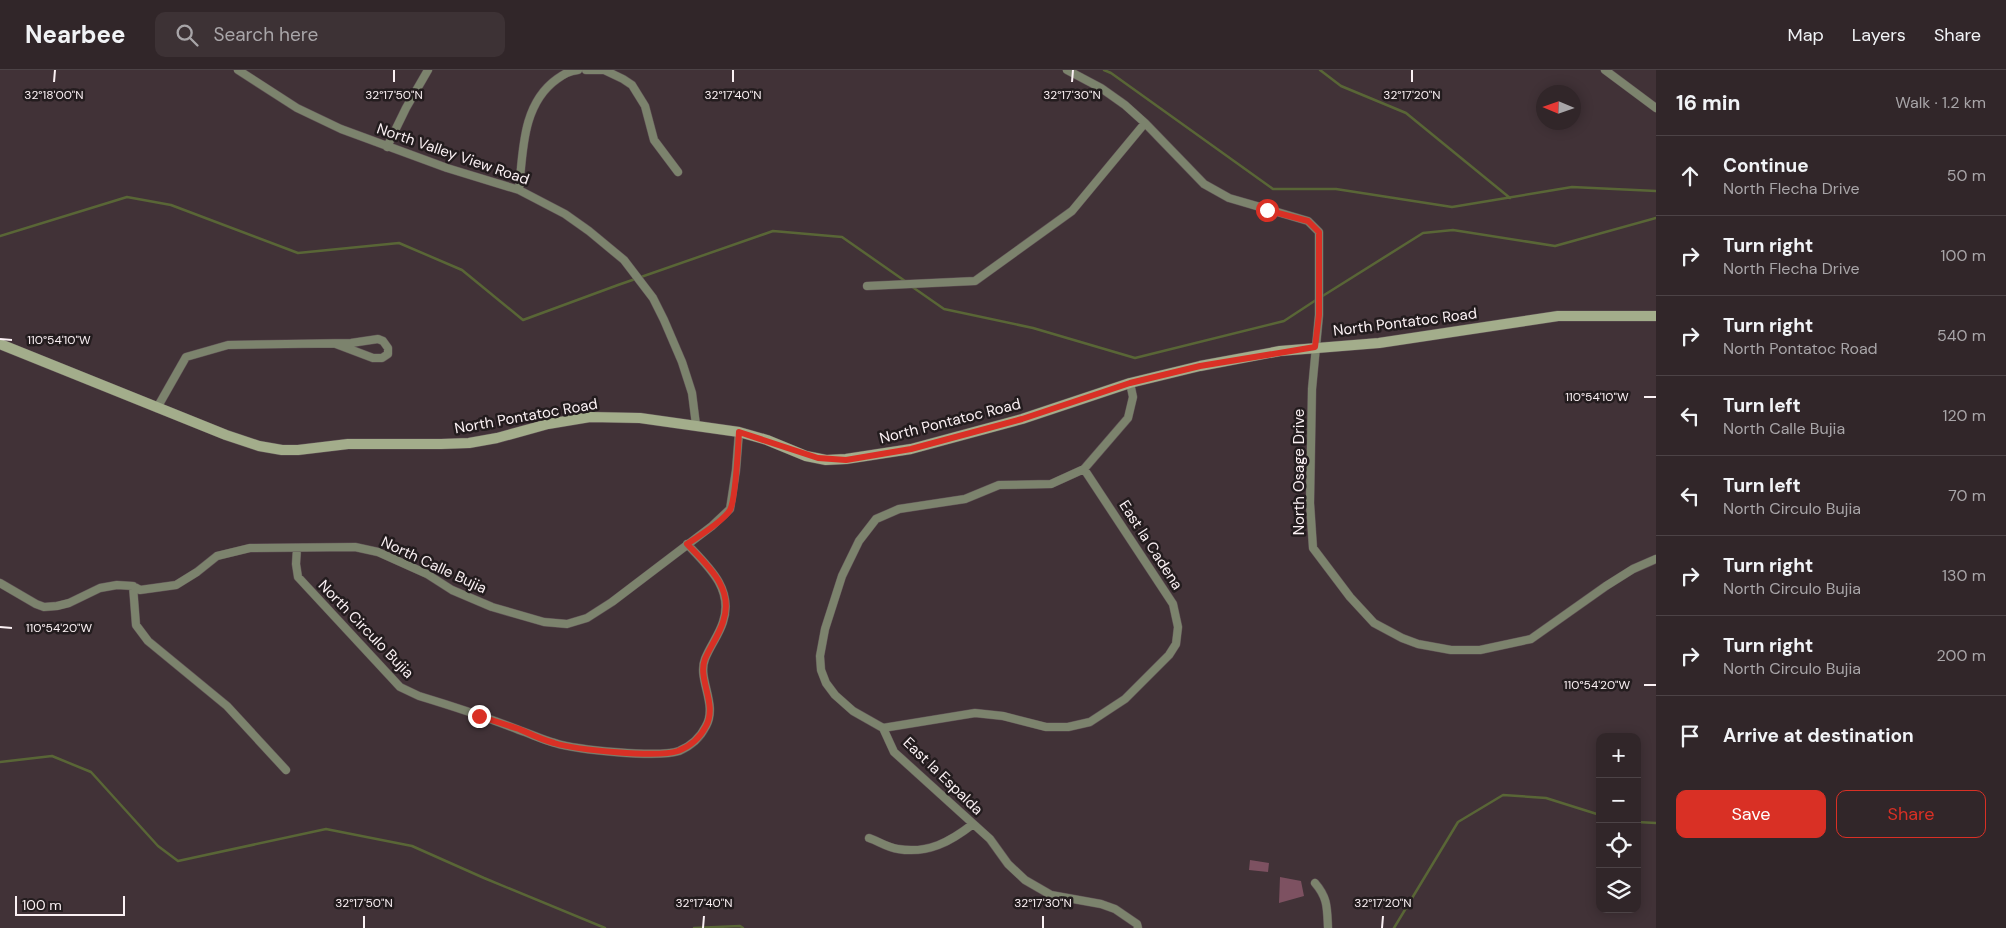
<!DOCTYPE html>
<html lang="en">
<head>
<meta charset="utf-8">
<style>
	body { margin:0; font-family:"DM Sans",sans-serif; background:#3d3235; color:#f1f3f6 }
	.controls { position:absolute; right:15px; bottom:15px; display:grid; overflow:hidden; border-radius:10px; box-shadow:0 2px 12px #0003 }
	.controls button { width:45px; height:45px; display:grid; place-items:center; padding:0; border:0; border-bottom:1px solid #4c4346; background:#312629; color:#f1f3f6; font:25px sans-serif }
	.compass { position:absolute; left:1536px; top:15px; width:45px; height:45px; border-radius:50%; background:#312629; box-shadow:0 2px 12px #0003; rotate:272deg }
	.scale { position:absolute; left:15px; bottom:12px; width:110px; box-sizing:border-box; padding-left:5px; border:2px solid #fbf1f4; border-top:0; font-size:14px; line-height:18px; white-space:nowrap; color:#fbf1f4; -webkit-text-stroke:4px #231c1e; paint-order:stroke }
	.stop { position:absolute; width:15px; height:15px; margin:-11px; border:4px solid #d93025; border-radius:50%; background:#fff }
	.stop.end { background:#d93025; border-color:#fff; box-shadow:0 1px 5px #0008 }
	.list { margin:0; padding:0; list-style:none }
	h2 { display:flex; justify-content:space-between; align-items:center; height:65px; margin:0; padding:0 20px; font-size:21px }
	h2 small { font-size:16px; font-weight:400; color:#a8a5a8 }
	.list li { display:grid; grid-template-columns:32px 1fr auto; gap:15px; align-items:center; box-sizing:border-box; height:80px; padding:0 20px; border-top:1px solid #4c4346 }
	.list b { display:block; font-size:19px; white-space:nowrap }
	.list p { margin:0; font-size:16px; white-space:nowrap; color:#a8a5a8 }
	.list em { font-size:16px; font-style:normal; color:#a8a5a8 }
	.actions { display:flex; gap:10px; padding:15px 20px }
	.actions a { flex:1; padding:11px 0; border:1px solid #d93025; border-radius:10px; text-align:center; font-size:18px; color:#d93025 }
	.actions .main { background:#d93025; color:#fff }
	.icon { flex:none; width:28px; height:28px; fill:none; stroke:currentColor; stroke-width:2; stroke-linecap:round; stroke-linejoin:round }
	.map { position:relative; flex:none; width:1656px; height:858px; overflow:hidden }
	header { display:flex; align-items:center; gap:30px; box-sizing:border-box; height:70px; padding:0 25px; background:#312629; border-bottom:1px solid #4c4346 }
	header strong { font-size:24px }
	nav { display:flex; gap:28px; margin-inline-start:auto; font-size:18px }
	.search { width:350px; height:45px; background:#3d3235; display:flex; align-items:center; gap:12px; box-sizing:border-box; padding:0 18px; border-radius:10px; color:#a8a5a8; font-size:19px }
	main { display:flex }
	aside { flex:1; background:#312629 }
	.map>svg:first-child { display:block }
	.green { fill:#7d5161 }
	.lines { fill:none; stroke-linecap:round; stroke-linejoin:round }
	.stream { stroke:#596636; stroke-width:2.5 }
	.street-casing { stroke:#5f5155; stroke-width:9 }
	.secondary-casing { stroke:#5f5155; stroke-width:11 }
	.street { stroke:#7c836d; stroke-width:8 }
	.secondary { stroke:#a3ad8b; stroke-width:10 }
	.route { stroke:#d93025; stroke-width:6 }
	.ticks { fill:none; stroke:#fbf1f4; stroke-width:2 }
	.labels { text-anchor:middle; stroke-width:5; stroke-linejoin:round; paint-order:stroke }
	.street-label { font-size:15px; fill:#fbf1f4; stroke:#231c1e }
	.ticks-label { font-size:12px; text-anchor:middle; fill:#fbf1f4; stroke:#231c1e; stroke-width:5; stroke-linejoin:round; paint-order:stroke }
</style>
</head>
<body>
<header>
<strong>Nearbee</strong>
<div class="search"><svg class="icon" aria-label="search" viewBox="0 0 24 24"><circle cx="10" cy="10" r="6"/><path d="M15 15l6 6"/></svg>Search here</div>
<nav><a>Map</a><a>Layers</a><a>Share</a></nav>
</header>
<main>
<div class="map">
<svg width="1656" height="858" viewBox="0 0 1656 858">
	<rect width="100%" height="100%" fill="#413237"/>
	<path class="green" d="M 1250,790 L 1269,793 L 1268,802 L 1249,800 Z
		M 1280,807 L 1301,811 L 1304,826 L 1279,833 Z"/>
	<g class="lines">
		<path class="stream" d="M 1104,0 L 1111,3 L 1273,119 L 1336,119 L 1452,137 L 1572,117 L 1656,121
			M 1320,0 L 1341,16 L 1406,43 L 1510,128
			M 0,166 L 127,127 L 171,135 L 298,183 L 399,173 L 462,200 L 523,250 L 618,215 L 773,161 L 842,167 L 905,211
			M 911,216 L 944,239 L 1033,258 L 1135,288 L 1284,251 L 1316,230
			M 1321,227 L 1423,163 L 1453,160 L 1555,176 L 1656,148
			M 0,692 L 52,686 L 91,702 L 158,776 L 178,791 L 326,759 L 412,776 L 484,808 L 605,858
			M 1637,752 L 1656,753
			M 694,858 L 740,856 L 743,858
			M 1394,858 L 1458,752 L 1503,725 L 1546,728 L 1600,745"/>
		<g class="street-casing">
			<path id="street" d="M 238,0 L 297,38 L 341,59 L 447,98 L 519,120 L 565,144 L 589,161 L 624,190 L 653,228 L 664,250 L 682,292 L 692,323 L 696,355
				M 586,0 L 604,0 L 623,9 L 632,15 L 645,36 L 654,70 L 678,102
				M 1067,0 L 1101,18 L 1125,35 L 1145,53 L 1204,114 L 1229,128 L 1308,151 L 1319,162 L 1319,245 L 1312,319 L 1310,433 L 1313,478 L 1350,527 L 1374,553 L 1402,568 L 1418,574 L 1451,580 L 1480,580 L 1531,569 L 1606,516 L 1633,499 L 1656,489
				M 1605,0 L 1656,38
				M 387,77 L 406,38 L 428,0
				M 519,120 C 523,81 522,34 557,9 C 564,4 569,1 578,0
				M 867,216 L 975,211 L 1072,141 L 1145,53
				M 1130,313 L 1133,327 L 1128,348 L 1084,399 L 1051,414 L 999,415 L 965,429 L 899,439 L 876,449 L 859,471 L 842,506 L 825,559 L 820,586 L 821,600 L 826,613 L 835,625 L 853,641 L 883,658 L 894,682 L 990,769 L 1008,794 L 1025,810 L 1051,825 L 1101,834 L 1115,839 L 1137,854 L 1138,858
				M 157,338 L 186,287 L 228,275 L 351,273 L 378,269 L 383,271 L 388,278 L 388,284 L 382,288 L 373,288 L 336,274
				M 297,478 L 296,494 L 298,507 L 400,617 L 419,626 C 452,636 486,647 519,660 C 531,664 543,670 555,673 C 577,680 658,688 679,681 C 691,676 700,668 706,656 C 718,634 697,609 705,589 C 710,576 719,565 723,552 C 734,519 708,496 687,474
				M 0,513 L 36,534 L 44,537 L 57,536 L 69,533 L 100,518 L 117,515 L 133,516 L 140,520 L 176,515 L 197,502 L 217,486 L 250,478 L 355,477 L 378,482 L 427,504 L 452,520 L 492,537 L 544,552 L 567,554 L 587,548 L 612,532 L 712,456 L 730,439 L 736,400 L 739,362
				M 133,516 L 136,555 L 148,571 L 227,636 L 286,700
				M 883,658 L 975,643 L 1003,646 L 1046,657 L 1068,657 L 1090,652 L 1125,629 L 1169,585 L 1176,574 L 1178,557 L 1173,534 L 1084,399
				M 869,768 C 878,771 888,778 898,779 C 928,784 950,772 973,754
				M 1315,813 C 1328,828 1327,838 1328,858"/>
		</g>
		<g class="secondary-casing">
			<path id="secondary" d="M 0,274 L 226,365 L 259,376 L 282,380 L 298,380 L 348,374 L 441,374 L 469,373 L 497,368 L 548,354 L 590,347 L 640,348 L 739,362 L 767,370 L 806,386 L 826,390 L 846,389 L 911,379 L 1022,349 L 1130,313 L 1200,296 L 1280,281 L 1379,273 L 1558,246 L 1656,246"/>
		</g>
		<use href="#street" class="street"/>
		<use href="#secondary" class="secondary"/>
	</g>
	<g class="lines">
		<path class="route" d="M 479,646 C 492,650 506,655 519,659 C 530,664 542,670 554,673 C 577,680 657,688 678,681 C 691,676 700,668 706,656 C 718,634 697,609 705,589 C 710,577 719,565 723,552 C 735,519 708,496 687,474 C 698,467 724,450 730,440 C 736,429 738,377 739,362 L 818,388 L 846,390 L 911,379 L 1022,349 L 1130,313 L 1200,296 L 1315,277 L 1319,245 L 1319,162 L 1308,151 L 1267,140"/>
	</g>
	<path class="ticks" d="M 54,12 L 55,0M 394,12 L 394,0M 733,12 L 733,0M 1072,12 L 1073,0M 1412,12 L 1412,0M 0,269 L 12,270M 1644,327 L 1656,327M 0,557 L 12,558M 1644,615 L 1656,615M 364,858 L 364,846M 703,858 L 704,846M 1043,858 L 1043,846M 1382,858 L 1383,846"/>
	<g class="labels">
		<g class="street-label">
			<text transform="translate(453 84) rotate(19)" y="5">North Valley View Road</text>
			<text transform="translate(1405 252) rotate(-7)" y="5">North Pontatoc Road</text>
			<text transform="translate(526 346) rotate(-10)" y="5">North Pontatoc Road</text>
			<text transform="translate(950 351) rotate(-14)" y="5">North Pontatoc Road</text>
			<text transform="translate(1299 402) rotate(-90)" y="5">North Osage Drive</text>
			<text transform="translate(1151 475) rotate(57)" y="5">East la Cadena</text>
			<text transform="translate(434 495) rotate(25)" y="5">North Calle Bujia</text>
			<text transform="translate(366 559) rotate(46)" y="5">North Circulo Bujia</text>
			<text transform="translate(943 706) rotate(44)" y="5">East la Espalda</text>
		</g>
	</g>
	<g class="ticks-label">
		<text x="54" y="29">32°18'00"N</text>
		<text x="394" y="29">32°17'50"N</text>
		<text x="733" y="29">32°17'40"N</text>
		<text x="1072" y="29">32°17'30"N</text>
		<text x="1412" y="29">32°17'20"N</text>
		<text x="59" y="274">110°54'10"W</text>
		<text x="1597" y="331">110°54'10"W</text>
		<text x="59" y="562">110°54'20"W</text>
		<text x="1597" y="619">110°54'20"W</text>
		<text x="364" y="837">32°17'50"N</text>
		<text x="704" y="837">32°17'40"N</text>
		<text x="1043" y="837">32°17'30"N</text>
		<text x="1383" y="837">32°17'20"N</text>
	</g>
</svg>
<div class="controls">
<button>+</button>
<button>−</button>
<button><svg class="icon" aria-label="locate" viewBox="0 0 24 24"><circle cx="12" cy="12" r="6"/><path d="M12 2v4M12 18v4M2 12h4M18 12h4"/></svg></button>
<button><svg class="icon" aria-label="layers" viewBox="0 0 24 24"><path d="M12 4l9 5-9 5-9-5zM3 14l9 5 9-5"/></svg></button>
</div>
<svg class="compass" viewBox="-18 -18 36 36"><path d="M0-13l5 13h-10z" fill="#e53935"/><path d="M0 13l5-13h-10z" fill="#a8a5a8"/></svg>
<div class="scale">100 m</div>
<div class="stop" style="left:1267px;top:140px"></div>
<div class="stop end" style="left:479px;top:646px"></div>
</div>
<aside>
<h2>16 min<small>Walk · 1.2 km</small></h2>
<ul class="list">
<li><svg class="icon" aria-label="ahead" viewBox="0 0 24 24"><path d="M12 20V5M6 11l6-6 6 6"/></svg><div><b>Continue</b><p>North Flecha Drive</p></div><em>50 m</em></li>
<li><svg class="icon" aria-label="right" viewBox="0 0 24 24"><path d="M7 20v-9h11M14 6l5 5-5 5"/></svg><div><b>Turn right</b><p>North Flecha Drive</p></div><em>100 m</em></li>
<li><svg class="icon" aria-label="right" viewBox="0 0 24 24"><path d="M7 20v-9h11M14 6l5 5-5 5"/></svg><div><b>Turn right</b><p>North Pontatoc Road</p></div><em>540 m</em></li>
<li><svg class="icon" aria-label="left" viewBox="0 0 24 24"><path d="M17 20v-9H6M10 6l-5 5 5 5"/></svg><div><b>Turn left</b><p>North Calle Bujia</p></div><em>120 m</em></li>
<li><svg class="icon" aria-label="left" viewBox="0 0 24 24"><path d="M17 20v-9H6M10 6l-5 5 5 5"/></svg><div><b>Turn left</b><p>North Circulo Bujia</p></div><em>70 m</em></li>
<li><svg class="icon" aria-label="right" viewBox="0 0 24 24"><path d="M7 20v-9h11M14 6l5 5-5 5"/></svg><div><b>Turn right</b><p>North Circulo Bujia</p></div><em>130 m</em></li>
<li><svg class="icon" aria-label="right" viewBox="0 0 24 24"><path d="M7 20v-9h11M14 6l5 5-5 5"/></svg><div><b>Turn right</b><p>North Circulo Bujia</p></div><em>200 m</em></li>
<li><svg class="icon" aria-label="arrive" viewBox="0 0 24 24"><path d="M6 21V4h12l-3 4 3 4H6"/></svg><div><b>Arrive at destination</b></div></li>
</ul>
<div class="actions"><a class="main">Save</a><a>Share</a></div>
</aside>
</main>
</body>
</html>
